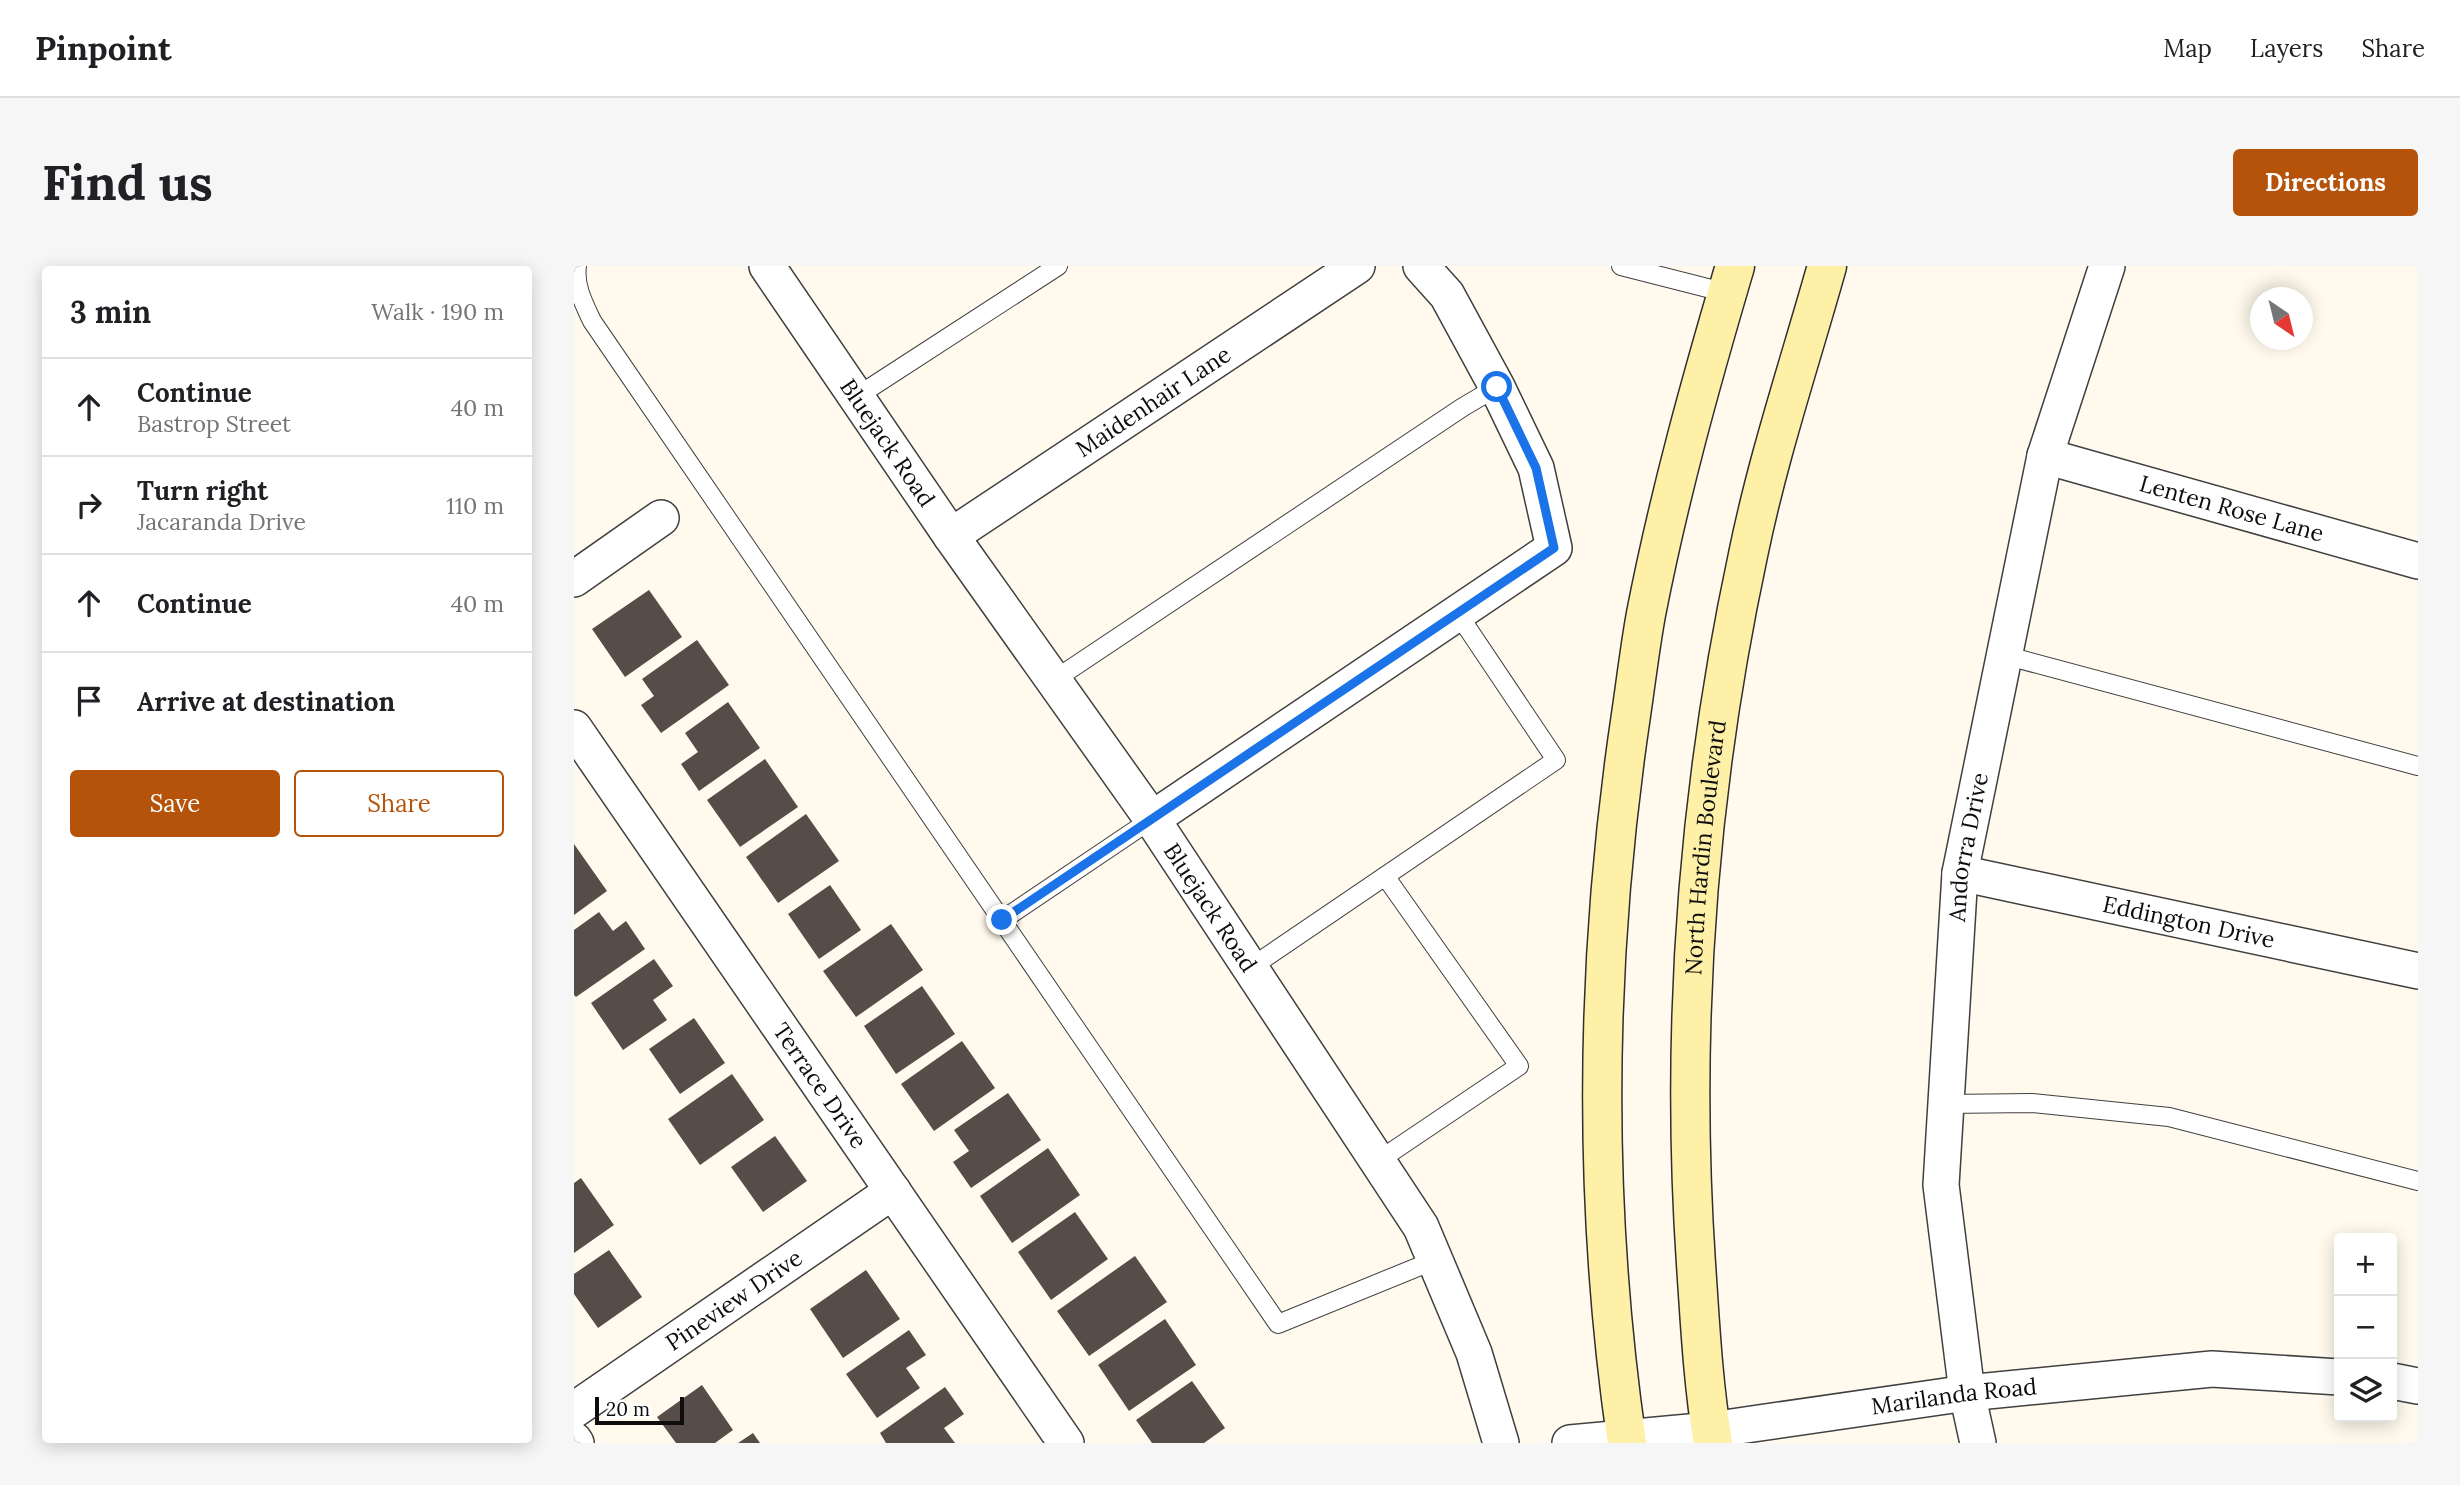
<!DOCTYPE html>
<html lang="en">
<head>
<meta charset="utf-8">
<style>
	body { margin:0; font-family:Lora,serif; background:#f6f6f6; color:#202124 }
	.controls { position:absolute; right:21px; bottom:21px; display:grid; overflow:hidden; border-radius:7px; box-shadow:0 4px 18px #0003 }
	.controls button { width:63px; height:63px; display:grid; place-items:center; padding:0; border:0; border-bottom:2px solid #e0e0e0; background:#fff; color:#202124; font:35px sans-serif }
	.compass { position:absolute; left:1676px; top:21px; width:63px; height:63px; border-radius:50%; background:#fff; box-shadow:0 4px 18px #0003; rotate:145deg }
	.scale { position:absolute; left:21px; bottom:18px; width:89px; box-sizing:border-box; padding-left:7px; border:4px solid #0d0d0d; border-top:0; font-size:19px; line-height:24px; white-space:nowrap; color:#0d0d0d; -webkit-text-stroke:5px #fff; paint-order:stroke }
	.stop { position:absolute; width:21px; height:21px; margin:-16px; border:5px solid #1a73e8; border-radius:50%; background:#fff }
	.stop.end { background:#1a73e8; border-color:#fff; box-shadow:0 2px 7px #0008 }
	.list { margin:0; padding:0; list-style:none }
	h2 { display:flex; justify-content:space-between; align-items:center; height:91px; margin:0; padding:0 28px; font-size:30px }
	h2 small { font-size:23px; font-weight:400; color:#757577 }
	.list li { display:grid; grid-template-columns:46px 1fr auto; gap:21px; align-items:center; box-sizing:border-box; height:98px; padding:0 28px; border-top:2px solid #e0e0e0 }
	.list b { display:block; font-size:26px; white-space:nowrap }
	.list p { margin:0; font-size:23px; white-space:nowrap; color:#757577 }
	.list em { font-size:23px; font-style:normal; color:#757577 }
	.actions { display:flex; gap:14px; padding:21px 28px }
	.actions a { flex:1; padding:16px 0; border:2px solid #b45309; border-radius:7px; text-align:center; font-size:24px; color:#b45309 }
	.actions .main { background:#b45309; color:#fff }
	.icon { flex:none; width:38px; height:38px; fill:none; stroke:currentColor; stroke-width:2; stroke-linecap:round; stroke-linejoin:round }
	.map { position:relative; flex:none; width:1844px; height:1177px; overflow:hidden; border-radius:7px }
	header { display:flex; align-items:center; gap:42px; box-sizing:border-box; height:98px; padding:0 35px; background:#fff; border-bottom:2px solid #e0e0e0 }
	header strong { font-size:33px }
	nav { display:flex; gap:38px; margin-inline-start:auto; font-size:24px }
	.intro { display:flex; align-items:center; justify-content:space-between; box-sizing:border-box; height:168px; padding:0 42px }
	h1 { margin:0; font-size:49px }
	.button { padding:18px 32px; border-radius:7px; background:#b45309; color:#fff; font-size:24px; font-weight:700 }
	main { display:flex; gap:42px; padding:0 42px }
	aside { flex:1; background:#fff; border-radius:7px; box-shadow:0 4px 18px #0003 }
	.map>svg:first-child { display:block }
	.building { fill:#564d49 }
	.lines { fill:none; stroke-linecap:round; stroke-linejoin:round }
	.lane-casing { stroke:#404040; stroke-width:20 }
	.street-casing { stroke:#404040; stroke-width:38 }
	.secondary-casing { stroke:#2f2f2f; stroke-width:41 }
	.lane { stroke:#fff; stroke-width:18 }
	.street { stroke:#fff; stroke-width:35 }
	.secondary { stroke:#fff0a8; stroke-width:38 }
	.route { stroke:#1a73e8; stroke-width:9 }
	.labels { text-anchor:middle; stroke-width:7; stroke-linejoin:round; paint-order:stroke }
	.street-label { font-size:23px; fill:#0d0d0d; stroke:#fff }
</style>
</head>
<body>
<header>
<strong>Pinpoint</strong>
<nav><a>Map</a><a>Layers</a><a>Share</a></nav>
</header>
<div class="intro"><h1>Find us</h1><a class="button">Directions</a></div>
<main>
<aside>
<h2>3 min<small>Walk · 190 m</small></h2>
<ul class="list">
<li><svg class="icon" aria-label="ahead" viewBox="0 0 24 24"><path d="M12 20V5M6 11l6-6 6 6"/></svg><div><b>Continue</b><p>Bastrop Street</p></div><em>40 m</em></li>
<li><svg class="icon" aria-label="right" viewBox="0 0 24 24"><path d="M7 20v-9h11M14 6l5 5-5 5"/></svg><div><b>Turn right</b><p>Jacaranda Drive</p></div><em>110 m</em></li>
<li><svg class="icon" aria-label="ahead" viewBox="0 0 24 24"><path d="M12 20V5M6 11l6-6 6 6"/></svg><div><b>Continue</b></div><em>40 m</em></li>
<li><svg class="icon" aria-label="arrive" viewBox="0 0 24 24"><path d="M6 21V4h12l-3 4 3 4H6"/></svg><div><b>Arrive at destination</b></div></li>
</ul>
<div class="actions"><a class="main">Save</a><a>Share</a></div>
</aside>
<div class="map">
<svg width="1844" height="1177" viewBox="0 0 1844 1177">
	<rect width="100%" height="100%" fill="#fffaed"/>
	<path class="building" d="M 75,324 L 108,371 L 51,411 L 18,363 Z
		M 123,374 L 155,419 L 87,467 L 67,439 L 80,430 L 68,413 Z
		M 154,436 L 186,482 L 125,525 L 107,498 L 124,486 L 111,467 Z
		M 191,493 L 224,541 L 166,581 L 133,534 Z
		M 232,548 L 265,595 L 204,637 L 172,591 Z
		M 0,578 L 33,625 L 0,649 Z
		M 256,619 L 287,664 L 245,693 L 214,648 Z
		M 25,646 L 39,665 L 52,655 L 71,683 L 2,731 L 0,729 L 0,664 Z
		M 317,658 L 349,704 L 282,751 L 249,705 Z
		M 80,693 L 99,720 L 79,734 L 93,754 L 49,784 L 17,737 Z
		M 348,720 L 381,768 L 322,808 L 290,760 Z
		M 120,752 L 151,797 L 106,828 L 75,783 Z
		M 388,775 L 421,822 L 360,865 L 327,818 Z
		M 158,808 L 190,854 L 126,899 L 94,853 Z
		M 434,827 L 467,874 L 397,922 L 379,896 L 395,885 L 380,864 Z
		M 201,870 L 233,915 L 189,946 L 157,901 Z
		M 474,882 L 506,929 L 438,977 L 406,930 Z
		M 7,912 L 40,959 L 0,987 L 0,917 Z
		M 501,946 L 534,993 L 477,1034 L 444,986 Z
		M 35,984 L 68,1031 L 24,1062 L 0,1028 L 0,1008 Z
		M 561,990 L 593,1036 L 515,1090 L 483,1045 Z
		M 292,1004 L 326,1053 L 269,1092 L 236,1043 Z
		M 591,1053 L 622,1099 L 555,1145 L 524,1099 Z
		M 335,1064 L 352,1089 L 332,1102 L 346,1122 L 303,1152 L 272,1108 Z
		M 618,1115 L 651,1162 L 630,1177 L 578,1177 L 562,1154 Z
		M 128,1119 L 159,1164 L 141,1177 L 102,1177 L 83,1151 Z
		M 371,1121 L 390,1148 L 370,1162 L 381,1177 L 312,1177 L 306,1167 Z
		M 179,1167 L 186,1177 L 164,1177 Z"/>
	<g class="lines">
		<g class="lane-casing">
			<path id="lane" d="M 3,0 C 0,19 10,38 18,55 L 704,1058 L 861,994
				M 1047,0 L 1153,27
				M 282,131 L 484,0
				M 1430,389 L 1844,500
				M 480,414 L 889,141 L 923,121
				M 428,654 L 578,553
				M 676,702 L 982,494 L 884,348
				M 1372,838 L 1458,837 L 1595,851 L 1844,915
				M 804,895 L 945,800 L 811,610"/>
		</g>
		<g class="street-casing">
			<g id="street">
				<path id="s1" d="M 193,0 L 377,270 L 578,553 L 847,961 L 900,1087 L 927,1177"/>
				<path id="s2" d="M 1471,190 L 1844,295"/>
				<path id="s3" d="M 377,270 L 783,0"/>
				<path d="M 0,313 L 87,252"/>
				<path id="s4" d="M 0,462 L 492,1177"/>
				<path d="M 578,553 L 980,282 L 962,202 L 923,121 L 873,29 L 847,0"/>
				<path id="s5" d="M 1386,607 L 1844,705"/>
				<path d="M 1818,1115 L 1844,1120"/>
				<path id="s6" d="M 0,1144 L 319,925"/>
				<path d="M 0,1174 L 2,1177"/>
				<path id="s7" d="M 996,1177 L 1137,1164 L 1393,1127 L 1638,1103 L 1765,1111"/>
				<path id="s8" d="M 1404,1177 L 1393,1127 L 1367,919 L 1386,607 L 1471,190 L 1533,0"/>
			</g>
		</g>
		<g class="secondary-casing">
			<g id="secondary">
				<path d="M 1053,1177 C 1018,935 1021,690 1057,449 C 1062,415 1066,381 1072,348 C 1095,230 1127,115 1161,0"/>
				<path id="s9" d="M 1139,1177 C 1129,1118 1126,1057 1122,998 C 1106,760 1124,522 1174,289 C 1194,191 1226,96 1253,0"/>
			</g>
		</g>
		<use href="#lane" class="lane"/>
		<use href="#street" class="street"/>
		<use href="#secondary" class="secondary"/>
	</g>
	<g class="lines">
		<path class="route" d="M 428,654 L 980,282 L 962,202 L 923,121"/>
	</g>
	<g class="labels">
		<g class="street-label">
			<text dy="8" stroke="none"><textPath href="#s3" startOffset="243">Maidenhair Lane</textPath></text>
			<text dy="8" stroke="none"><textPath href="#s1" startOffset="214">Bluejack Road</textPath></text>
			<text dy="8" stroke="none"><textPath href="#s2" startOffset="194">Lenten Rose Lane</textPath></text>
			<text dy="8" stroke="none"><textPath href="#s9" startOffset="597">North Hardin Boulevard</textPath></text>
			<text dy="8" stroke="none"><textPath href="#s8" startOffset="600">Andorra Drive</textPath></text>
			<text dy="8" stroke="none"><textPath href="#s1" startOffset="780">Bluejack Road</textPath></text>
			<text dy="8" stroke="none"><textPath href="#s5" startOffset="234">Eddington Drive</textPath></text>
			<text dy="8" stroke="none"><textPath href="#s4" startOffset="434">Terrace Drive</textPath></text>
			<text dy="8" stroke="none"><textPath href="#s6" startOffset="194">Pineview Drive</textPath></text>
			<text dy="8" stroke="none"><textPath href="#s7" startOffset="387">Marilanda Road</textPath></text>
		</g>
	</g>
</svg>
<div class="controls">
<button>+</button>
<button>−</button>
<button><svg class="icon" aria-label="layers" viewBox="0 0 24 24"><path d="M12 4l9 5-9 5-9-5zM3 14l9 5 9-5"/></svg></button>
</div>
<svg class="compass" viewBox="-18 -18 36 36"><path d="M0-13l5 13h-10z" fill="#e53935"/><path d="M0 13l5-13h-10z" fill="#757577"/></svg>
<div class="scale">20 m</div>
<div class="stop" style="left:923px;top:121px"></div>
<div class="stop end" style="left:428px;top:654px"></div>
</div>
</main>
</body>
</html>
